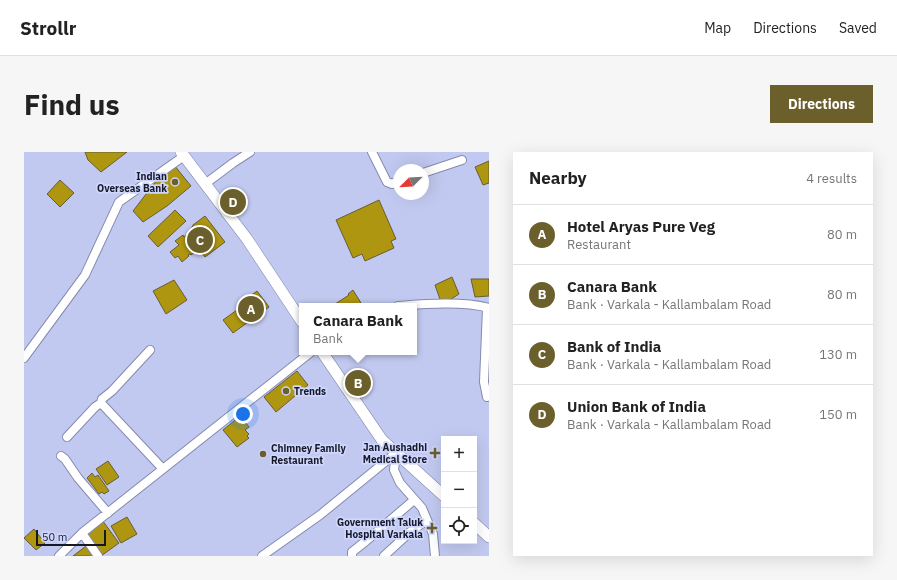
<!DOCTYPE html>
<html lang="en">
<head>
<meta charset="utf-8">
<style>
	body { margin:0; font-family:"IBM Plex Sans",sans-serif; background:#f6f6f6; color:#222 }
	.controls { position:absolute; right:12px; bottom:12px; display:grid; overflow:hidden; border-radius:0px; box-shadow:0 4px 16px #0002 }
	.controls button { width:36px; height:36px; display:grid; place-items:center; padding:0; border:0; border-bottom:1px solid #e0e0e0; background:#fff; color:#222; font:20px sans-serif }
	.compass { position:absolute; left:369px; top:12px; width:36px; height:36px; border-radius:50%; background:#fff; box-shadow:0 4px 16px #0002; rotate:246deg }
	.scale { position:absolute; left:12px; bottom:10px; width:70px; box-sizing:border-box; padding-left:4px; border:2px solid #161826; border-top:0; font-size:11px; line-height:14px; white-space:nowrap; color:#161826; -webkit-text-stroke:3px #ced6fe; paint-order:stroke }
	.you { position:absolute; left:219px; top:262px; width:14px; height:14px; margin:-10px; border:3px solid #fff; border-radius:50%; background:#1a73e8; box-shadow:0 0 0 6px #1a73e833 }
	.badge { display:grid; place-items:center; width:26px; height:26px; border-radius:50%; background:#6b5f2c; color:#fff; font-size:13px; font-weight:700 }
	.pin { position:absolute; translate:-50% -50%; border:2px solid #fff; box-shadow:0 1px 4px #0006 }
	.popup { position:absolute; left:275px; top:151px; width:118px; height:52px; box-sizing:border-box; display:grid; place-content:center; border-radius:0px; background:#fff; filter:drop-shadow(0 1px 3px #0005); font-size:13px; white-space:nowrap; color:#767676 }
	.popup b { font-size:15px; color:#222 }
	.popup::after { content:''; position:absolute; left:50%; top:100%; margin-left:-8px; border:8px solid transparent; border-top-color:#fff }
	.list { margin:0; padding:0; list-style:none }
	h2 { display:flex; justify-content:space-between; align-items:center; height:52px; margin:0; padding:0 16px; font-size:17px }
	h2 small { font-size:13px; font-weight:400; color:#767676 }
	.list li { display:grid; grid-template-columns:26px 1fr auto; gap:12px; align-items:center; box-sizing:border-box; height:60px; padding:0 16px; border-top:1px solid #e0e0e0 }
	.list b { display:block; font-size:15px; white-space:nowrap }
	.list p { margin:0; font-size:13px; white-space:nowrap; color:#767676 }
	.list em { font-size:13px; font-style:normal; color:#767676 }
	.icon { flex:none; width:22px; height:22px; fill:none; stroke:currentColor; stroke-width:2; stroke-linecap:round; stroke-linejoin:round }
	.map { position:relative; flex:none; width:465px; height:404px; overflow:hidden; border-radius:0px }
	header { display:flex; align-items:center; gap:24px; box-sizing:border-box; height:56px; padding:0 20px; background:#fff; border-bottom:1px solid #e0e0e0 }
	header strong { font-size:19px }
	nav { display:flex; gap:22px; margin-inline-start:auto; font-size:14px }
	.intro { display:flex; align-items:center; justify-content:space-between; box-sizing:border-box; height:96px; padding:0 24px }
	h1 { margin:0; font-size:28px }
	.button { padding:10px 18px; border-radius:0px; background:#6b5f2c; color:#fff; font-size:14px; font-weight:700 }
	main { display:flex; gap:24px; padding:0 24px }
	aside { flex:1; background:#fff; border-radius:0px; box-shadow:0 4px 16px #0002 }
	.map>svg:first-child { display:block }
	.building { fill:#af9610; stroke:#655d37 }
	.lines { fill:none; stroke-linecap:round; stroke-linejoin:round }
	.minor-casing { stroke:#848aaf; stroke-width:10 }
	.secondary-casing { stroke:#848aaf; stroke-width:12 }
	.minor { stroke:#fff; stroke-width:8 }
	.secondary { stroke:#fff; stroke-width:11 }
	.poi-dot { fill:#6b5f2c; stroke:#ced6fe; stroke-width:1.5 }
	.labels { text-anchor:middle; stroke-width:3.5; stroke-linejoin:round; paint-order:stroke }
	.poi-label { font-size:10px; font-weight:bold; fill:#161826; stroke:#ced6fe; text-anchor:end }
</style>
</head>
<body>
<header>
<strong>Strollr</strong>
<nav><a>Map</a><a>Directions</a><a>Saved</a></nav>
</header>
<div class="intro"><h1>Find us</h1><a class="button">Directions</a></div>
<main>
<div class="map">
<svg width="465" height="404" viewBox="0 0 465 404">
	<rect width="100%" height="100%" fill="#c2c9f0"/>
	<path class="building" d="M 61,0 L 103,0 L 77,20 L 64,8 Z
		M 465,9 L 465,31 L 459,33 L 451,15 Z
		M 150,13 L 167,34 L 143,54 L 119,70 L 109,59 L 136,24 Z
		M 36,28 L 50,41 L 36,55 L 23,42 Z
		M 212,40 L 219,53 L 209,61 L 199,46 Z
		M 355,48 L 372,87 L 367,89 L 370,96 L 341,109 L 338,102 L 329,106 L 312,68 Z
		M 151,58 L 162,69 L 134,95 L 124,84 Z
		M 181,64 L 201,90 L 181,105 L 175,97 L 167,103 L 166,102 L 164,103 L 165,104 L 158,110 L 154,104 L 151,106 L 146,100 L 155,93 L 151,89 L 159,83 L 160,85 L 166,80 L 169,73 Z
		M 428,125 L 435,142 L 418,153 L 411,133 Z
		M 447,127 L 465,127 L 465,144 L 451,145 Z
		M 150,128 L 163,148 L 142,162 L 129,139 Z
		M 329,138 L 337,151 L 333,154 L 308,154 L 325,143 L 324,142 Z
		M 233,139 L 245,155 L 209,181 L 199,168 L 220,153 L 218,150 Z
		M 273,219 L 284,233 L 252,260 L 240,245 Z
		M 221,260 L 227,267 L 222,271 L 225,275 L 221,278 L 225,282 L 223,284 L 225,286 L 213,295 L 199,278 Z
		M 84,309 L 95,325 L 83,333 L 72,317 Z
		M 68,321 L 71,325 L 74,323 L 85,339 L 80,342 L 78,340 L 75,342 L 63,326 Z
		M 103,365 L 113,382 L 97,391 L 87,374 Z
		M 78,368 L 95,391 L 77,404 L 61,381 Z
		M 10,377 L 21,391 L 12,398 L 0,386 Z
		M 62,394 L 69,404 L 49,404 Z"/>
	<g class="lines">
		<g class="minor-casing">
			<path id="minor" d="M 348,0 L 363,30 L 368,32 L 375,29
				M 399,21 L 438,8
				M 181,32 L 209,11 L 226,0
				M 374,154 C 401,152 439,149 465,156
				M 126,198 L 88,239 L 78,247 L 77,251 L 139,317
				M 0,206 L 61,123 L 95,50 L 160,4
				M 463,245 L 460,230 L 463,156
				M 43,285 L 71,255 L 77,251
				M 372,301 L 370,318 L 376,331 L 398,356 L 409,382 L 411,404
				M 37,304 L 41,307 L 54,326 L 84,361
				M 58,381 L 74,404
				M 35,404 L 58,381 L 287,200
				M 238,404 L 296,363 L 372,301
				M 328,404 L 328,400 L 342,389 L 390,348
				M 360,404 L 386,380 L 403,368"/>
		</g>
		<g class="secondary-casing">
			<path id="secondary" d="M 157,0 L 223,87 L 278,170
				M 298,200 L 358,288 L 420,344
				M 450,371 L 465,385"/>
		</g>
		<use href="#minor" class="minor"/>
		<use href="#secondary" class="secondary"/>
	</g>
	<g class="poi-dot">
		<circle cx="151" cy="30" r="4"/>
		<circle cx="262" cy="239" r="4"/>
		<path d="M409 295h4v4h4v4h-4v4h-4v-4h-4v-4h4z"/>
		<circle cx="239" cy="302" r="4"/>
		<path d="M406 370h4v4h4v4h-4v4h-4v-4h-4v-4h4z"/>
	</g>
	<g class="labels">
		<g class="poi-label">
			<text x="143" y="28">Indian<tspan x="143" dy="12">Overseas Bank</tspan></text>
			<text x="270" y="243" text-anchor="start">Trends</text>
			<text x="403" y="299">Jan Aushadhi<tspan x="403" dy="12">Medical Store</tspan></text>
			<text x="247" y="300" text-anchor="start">Chimney Family<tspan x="247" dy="12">Restaurant</tspan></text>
			<text x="399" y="374">Government Taluk<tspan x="399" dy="12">Hospital Varkala</tspan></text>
		</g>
	</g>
</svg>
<div class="controls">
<button>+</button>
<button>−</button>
<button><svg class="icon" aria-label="locate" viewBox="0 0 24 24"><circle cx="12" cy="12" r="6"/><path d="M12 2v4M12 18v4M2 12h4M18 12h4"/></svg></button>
</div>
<svg class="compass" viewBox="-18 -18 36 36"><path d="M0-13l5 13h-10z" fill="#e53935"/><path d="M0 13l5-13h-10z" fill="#767676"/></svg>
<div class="scale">50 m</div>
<div class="you"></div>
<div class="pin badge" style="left:227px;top:157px">A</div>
<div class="pin badge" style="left:334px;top:231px">B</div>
<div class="popup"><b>Canara Bank</b>Bank</div>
<div class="pin badge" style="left:176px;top:88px">C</div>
<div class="pin badge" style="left:209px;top:50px">D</div>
</div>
<aside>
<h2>Nearby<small>4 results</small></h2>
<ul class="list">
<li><span class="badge">A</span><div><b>Hotel Aryas Pure Veg</b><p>Restaurant</p></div><em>80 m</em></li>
<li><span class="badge">B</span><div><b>Canara Bank</b><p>Bank · Varkala - Kallambalam Road</p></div><em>80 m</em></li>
<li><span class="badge">C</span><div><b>Bank of India</b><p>Bank · Varkala - Kallambalam Road</p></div><em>130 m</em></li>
<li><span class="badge">D</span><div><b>Union Bank of India</b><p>Bank · Varkala - Kallambalam Road</p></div><em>150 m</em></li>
</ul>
</aside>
</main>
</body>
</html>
